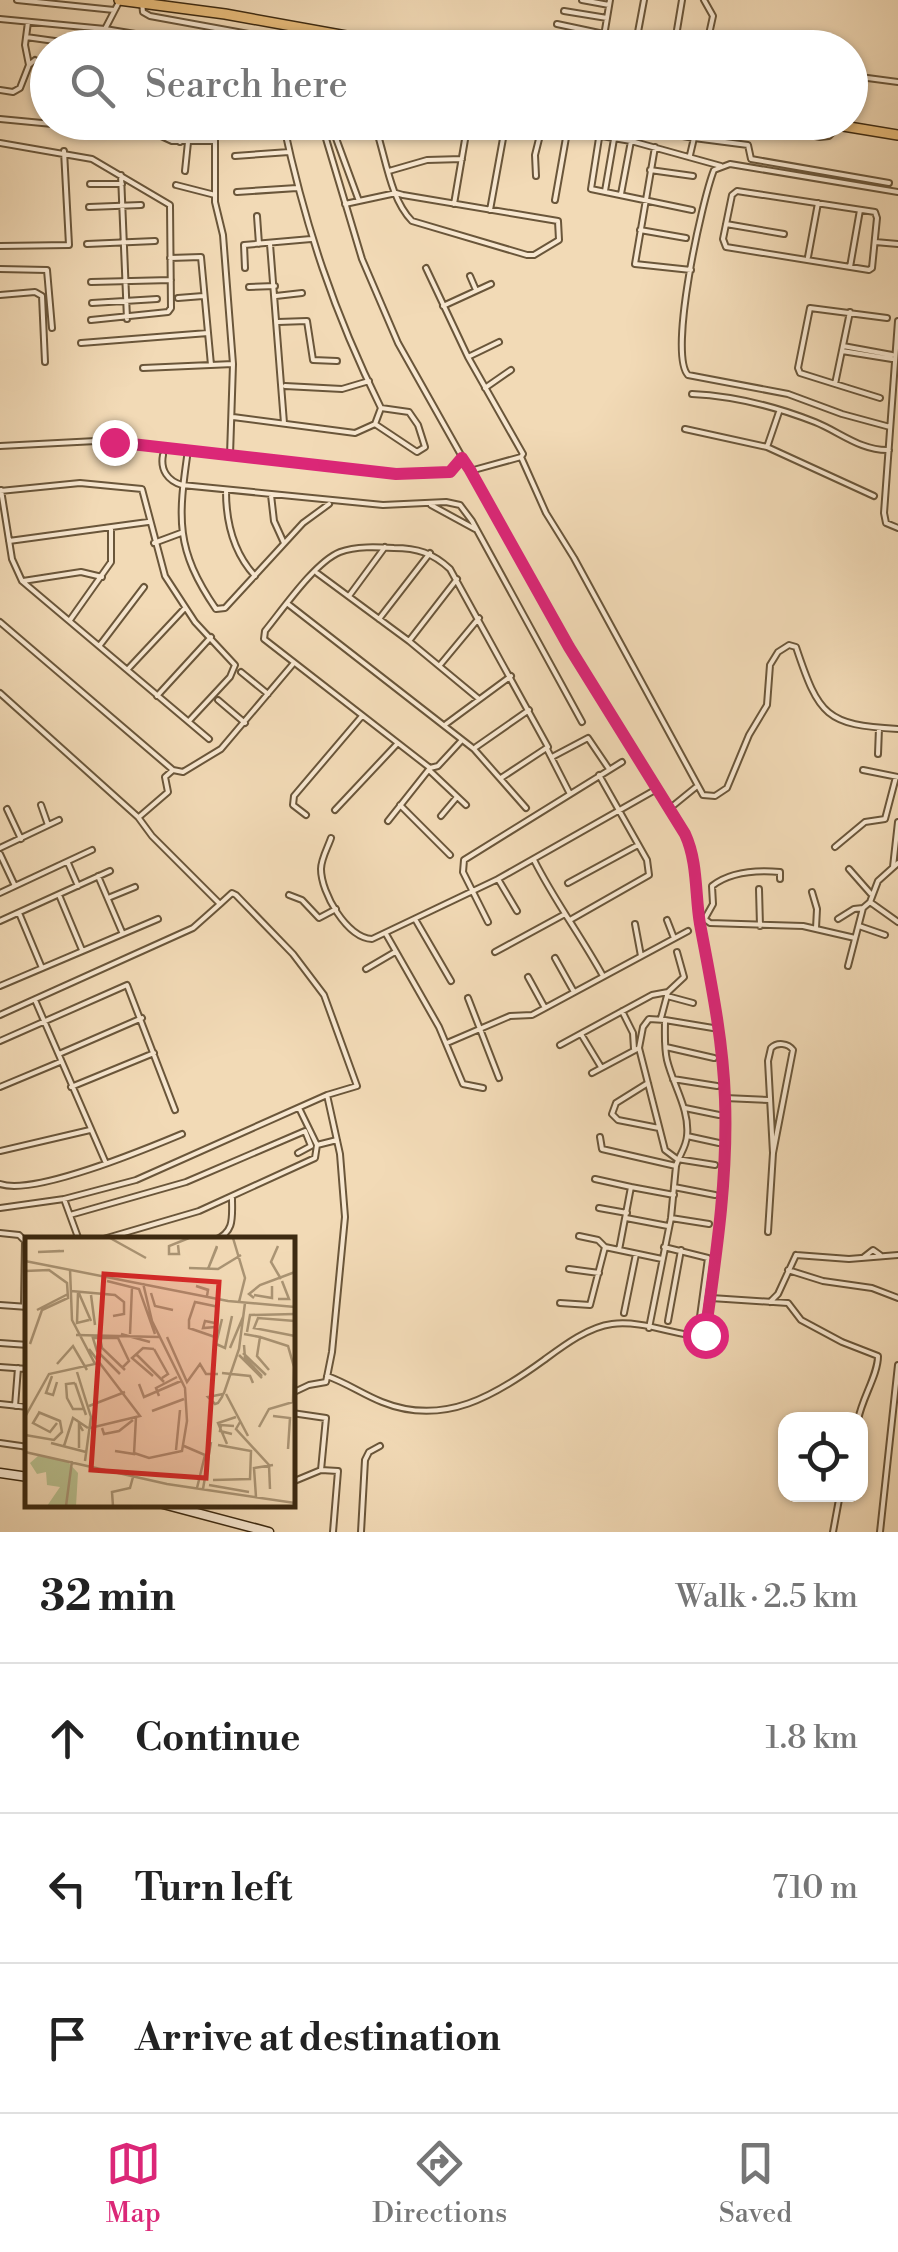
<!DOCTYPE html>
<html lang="en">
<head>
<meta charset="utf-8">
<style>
	body { margin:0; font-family:"Libre Bodoni",serif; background:#f2f2f2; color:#222 }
	.controls { position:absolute; right:30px; bottom:30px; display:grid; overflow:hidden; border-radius:20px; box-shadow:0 2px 8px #0004 }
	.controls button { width:90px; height:90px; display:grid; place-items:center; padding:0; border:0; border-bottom:2px solid #e0e0e0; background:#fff; color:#222; font:50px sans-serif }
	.stop { position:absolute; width:30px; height:30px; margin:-22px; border:8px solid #db2777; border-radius:50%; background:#fff }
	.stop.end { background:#db2777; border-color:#fff; box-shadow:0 2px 10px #0008 }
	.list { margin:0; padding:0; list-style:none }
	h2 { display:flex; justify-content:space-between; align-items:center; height:130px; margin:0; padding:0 40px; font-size:42px }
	h2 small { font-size:32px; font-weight:400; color:#767676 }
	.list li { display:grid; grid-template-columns:65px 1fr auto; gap:30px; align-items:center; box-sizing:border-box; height:150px; padding:0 40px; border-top:2px solid #e0e0e0 }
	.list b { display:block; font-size:38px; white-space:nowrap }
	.list em { font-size:32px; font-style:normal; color:#767676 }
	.icon { flex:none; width:55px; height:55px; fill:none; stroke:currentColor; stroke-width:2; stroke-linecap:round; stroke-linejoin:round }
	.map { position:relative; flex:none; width:898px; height:1532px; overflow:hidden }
	.search { position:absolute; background:#fff; box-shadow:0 2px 8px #0004; left:30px; right:30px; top:30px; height:110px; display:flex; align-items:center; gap:25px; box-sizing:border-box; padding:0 35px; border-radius:55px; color:#767676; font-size:38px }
	.sheet { height:580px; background:#fff }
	nav { display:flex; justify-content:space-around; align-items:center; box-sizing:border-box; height:140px; border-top:2px solid #e0e0e0; background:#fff; font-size:28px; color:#767676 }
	nav a { display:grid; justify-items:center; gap:5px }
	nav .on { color:#db2777 }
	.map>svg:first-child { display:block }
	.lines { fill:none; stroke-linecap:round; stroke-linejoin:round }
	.street-casing { stroke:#6a563a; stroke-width:8 }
	.secondary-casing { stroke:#3d2a11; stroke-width:11 }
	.primary-casing { stroke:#3d2a11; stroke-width:12 }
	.street { stroke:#f7e7d0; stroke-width:4 }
	.secondary { stroke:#f7e7d0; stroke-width:8 }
	.primary { stroke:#e9bd7b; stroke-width:9 }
	.route { stroke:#db2777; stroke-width:12 }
	.inset-road { fill:none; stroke:#aa9474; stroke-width:2.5 }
	.view { fill:#d62828; fill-opacity:0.15; stroke:#d62828; stroke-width:5 }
	.inset-edge { fill:none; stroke:#3d2a11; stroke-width:5 }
</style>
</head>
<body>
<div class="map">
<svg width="898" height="1532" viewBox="0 0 898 1532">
	<rect width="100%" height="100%" fill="#f2dab6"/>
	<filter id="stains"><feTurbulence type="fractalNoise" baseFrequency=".002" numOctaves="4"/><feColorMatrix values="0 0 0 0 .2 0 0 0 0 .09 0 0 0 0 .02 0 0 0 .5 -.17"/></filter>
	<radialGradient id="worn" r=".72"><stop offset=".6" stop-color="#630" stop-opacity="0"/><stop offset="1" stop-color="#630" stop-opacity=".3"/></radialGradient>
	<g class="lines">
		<g class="street-casing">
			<path id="street" d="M 17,0 L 114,10
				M 582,0 L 609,5
				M 704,0 L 713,16 L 706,48
				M 142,3 L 143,12 L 150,16 L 325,48
				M 564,11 L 607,18
				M 0,19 L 105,29 L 220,48
				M 28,22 L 25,45 L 29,65
				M 557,24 L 604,34
				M 105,29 L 120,0
				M 26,37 L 69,43
				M 602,48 L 610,0
				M 635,48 L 644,0
				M 674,48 L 682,0
				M 719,48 L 717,41 L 721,35 L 730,35 L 797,40 L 811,48
				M 860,77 L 898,82
				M 0,90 L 13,92 L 20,88 L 29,65 L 35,60
				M 0,119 L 63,125
				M 131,122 L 172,141 L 213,141
				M 215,122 L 215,202 L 223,235 L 233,364 L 230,455
				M 321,122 L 362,259 L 398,343 L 569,647 L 685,834 L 691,849 L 698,914 L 719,1029 L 725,1098 L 723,1204 L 704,1337 C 674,1335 642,1320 612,1324 C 588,1327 563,1346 544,1360 C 496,1395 444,1427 382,1402 C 362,1394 347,1383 327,1376
				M 330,122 L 359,201
				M 443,122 L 467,127
				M 604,122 L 694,138
				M 752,122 L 820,137 L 829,136 L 839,126
				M 377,132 L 413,122
				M 599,138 L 591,189 L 692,210
				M 180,142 L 181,122
				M 0,143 L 92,159 L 170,205 L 171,308 L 168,312 L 91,320
				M 655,147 L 635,264 L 691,270
				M 690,155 L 694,138 L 748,145 L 751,159 L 889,183
				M 235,156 L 289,152
				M 650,170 L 693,176
				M 185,171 L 188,142
				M 389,171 L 427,160 L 462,159
				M 121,175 L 127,319
				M 536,176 L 535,155 L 541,131 L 549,127 L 631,141 L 721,166
				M 90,184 L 122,184
				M 176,185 L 215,195
				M 605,191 L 614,139
				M 737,191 L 875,212 L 877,218 L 872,268 L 869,270 L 726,247 L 723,239 L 732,195 Z
				M 237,192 L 297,188
				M 621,194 L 631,141
				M 555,200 L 567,132
				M 345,204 L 396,193 L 403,195 L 558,221 L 559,240 L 534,255 L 527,255 L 412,221 C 391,200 386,160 377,132 L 374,122
				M 454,204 L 468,122
				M 89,207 L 141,205
				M 490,210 L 506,122
				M 257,216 L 259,244
				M 726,224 L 784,234
				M 640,230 L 686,238
				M 875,242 L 898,244
				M 87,244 L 155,241
				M 270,244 L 284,423
				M 0,246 L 69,245 L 64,151
				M 808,257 L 818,203
				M 170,258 L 201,257 L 211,365
				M 850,267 L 860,210
				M 245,268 L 244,245 L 311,239
				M 426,268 L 468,357 L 523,454 L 521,457 L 470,471
				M 0,269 L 47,270 L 52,328
				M 470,276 L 476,290
				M 91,282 L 171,280
				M 249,287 L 275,286
				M 0,295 L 35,292 L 42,296 L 45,362
				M 276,296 L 302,293
				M 178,298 L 203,296
				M 92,303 L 157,299
				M 443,306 L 491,284
				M 850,312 L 835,384 L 800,373 L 798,368 L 810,308 L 887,318
				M 898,321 L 884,513 L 886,523 L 898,528
				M 278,322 L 307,321 L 313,360 L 337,361
				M 81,343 L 208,333
				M 843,346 L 892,355
				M 842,351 L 892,359
				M 468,357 L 499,342
				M 143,368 L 233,364
				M 835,384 L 880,398
				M 285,386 L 342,389 L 369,381
				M 485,388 L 511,370
				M 692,394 C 733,396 777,407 815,422 C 840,432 861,451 889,450
				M 233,417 L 355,433 L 375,424 L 381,408 C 334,313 305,226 283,122
				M 375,424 L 417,452 L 425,447 L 418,425 L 409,412 L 381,408
				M 890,427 L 842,414 L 788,394 L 688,375 C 668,354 702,200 714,170 L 730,164 L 898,192
				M 685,429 L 767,447 L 874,496
				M 0,446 L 96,441 L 415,475 L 450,472 L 462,459
				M 767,447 L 779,412
				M 188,450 C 178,519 175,549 216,609 L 225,608 L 303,523 L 329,504
				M 163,455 C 160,470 168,481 182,485 L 383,505 L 446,502 L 460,505 L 472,521 L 582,722
				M 521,457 L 546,513 L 574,558 L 703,795 L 715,796 L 727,788 L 749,735 L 767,705 L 770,665 L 778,652 L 789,645 L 796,647 C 819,716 826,725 898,729
				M 1,490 L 12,559 L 22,581 L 209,739
				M 0,491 L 80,483 L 142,489 L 165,576 L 195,622 L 235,665 L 230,677 L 189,721
				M 226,491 C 226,523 233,552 255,576
				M 271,495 L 274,521 L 284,543
				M 431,505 L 475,529
				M 9,541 L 148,522
				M 154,543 L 181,533
				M 317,573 L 409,641 L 479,699
				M 23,581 L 81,572 L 102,577
				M 349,596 L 385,547
				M 288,604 L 474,749 L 526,808
				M 379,619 L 430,553
				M 70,620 L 111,562 L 111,528
				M 0,622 L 173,770 L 183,772 L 221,749 L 293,664
				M 409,641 L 457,579
				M 100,645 L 144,587
				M 440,665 L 479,618
				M 128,669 L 185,608
				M 241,672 L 268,694
				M 0,693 L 138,817 L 152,836 L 220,904 L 232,893 L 236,895 L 293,954 L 324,995 L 357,1086 L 327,1095 L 136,1180 L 64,1199 L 0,1208
				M 157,696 L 211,637
				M 218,700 L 245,723
				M 446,724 L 511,676
				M 476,747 L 529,710
				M 547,749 L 570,794
				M 878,754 L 879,728
				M 552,757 L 588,738 L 609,769
				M 430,768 L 264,639 L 265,631 C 283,609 315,562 340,552 C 356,546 377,547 394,548 C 417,548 433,553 450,569 L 548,747 L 501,778
				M 429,770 L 466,805
				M 863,770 L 898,777
				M 41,805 L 48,825
				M 400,805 L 450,855
				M 7,809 L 21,839
				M 669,809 L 696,787
				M 335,810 L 397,744
				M 306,815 L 293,805 L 294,796 L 362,716
				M 441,816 L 457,797
				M 139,817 L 168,792 L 165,777 L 173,770
				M 388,821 L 430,768 L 438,766 L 462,740
				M 331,838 C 328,847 321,859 321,869 C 321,893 347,938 372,939 L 498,879 L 655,790
				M 835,847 L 865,822 L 885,819 L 896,777
				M 0,848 L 59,820
				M 0,854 L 15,886
				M 534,860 C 554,900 581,936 603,976
				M 68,863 L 78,886
				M 898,863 L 878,881 L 870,902 L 898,922
				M 893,867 L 898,822
				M 849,869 L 871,894
				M 98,876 L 122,932
				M 498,879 L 517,911
				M 568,883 L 638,845
				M 759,889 L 760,926
				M 812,892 L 817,909 L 816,928
				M 0,893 L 92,850
				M 59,895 L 82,950
				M 289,895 L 302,900 L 319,918 L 336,909
				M 108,898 L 135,887
				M 19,913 L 42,968
				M 698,914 L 710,923 L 803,926 L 855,938
				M 415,919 L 451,981
				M 838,919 L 854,909 L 863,908
				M 570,920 L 649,875 L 647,860 L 599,775
				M 667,920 L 674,938
				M 704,920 L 713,904 L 712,886 C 730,872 757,870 780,872 L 780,879
				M 0,921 L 110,871
				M 488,922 L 463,872 L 464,860 L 622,762
				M 635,924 L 641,956
				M 859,926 L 885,935
				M 386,934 L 439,1027 L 463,1084 L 483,1088
				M 495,952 L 565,914
				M 555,958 L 574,992
				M 848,966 L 863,908 L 870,902
				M 366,969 L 395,952
				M 528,977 L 545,1008
				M 0,986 L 158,919
				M 667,996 L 693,1003
				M 468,998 L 499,1078
				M 35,1000 L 105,1161
				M 622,1011 L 633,1033 L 634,1049
				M 0,1015 L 193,928 L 220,904
				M 661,1018 L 668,992 L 684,977 L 677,952
				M 665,1020 L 719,1029
				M 581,1034 L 601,1067
				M 0,1041 L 127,985 L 175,1110
				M 447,1043 L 510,1016 L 532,1015 L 688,931
				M 560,1045 L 652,995 L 668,992
				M 666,1047 L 714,1058
				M 59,1054 L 142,1018
				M 592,1073 L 639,1048
				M 673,1079 L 717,1086
				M 648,1083 L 616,1103 L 612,1114 L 618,1120 L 659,1128
				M 0,1087 L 60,1062
				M 71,1087 L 154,1053
				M 725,1098 L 769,1100
				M 685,1108 L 719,1115
				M 687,1136 L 719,1143
				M 600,1137 L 602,1149 L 676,1166
				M 317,1145 L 337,1140
				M 0,1151 L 90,1130
				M 595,1179 L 631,1187
				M 0,1184 C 34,1196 146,1149 182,1134
				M 674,1187 L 715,1195
				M 64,1199 L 79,1240
				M 599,1208 L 627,1213
				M 70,1215 L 186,1182 L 305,1131 L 311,1146 L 298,1153
				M 626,1218 L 668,1226
				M 671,1218 L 709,1224
				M 768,1232 L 773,1153 L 793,1050 C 788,1043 777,1042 771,1048 L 768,1061 L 773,1153
				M 0,1233 L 19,1235 L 25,1241 L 24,1307
				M 579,1236 L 598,1240 L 605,1247 L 662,1259
				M 100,1240 L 199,1211 L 315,1158 L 317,1145 L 299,1108
				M 215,1240 C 235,1232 232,1217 232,1198
				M 664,1247 L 708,1258 L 699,1324
				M 619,1250 L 631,1187 L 674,1195
				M 796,1255 L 849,1259 L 898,1255
				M 864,1257 L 873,1250 L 880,1255
				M 569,1269 L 599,1273
				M 788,1270 L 823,1281 L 872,1288 L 898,1298
				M 711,1298 L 788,1303 L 801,1320 L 842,1342 L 878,1356 C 878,1375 862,1398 858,1420
				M 770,1302 L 778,1294 L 796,1255
				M 560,1303 L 590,1305 L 605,1247
				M 0,1305 L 28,1307
				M 624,1313 L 636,1254
				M 668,1321 L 681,1250
				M 649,1328 L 671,1218 L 676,1166 C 679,1155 686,1148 687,1136 C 690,1110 673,1085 667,1060 C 664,1047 665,1033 665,1020 L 649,1019 L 643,1027 L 639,1048 L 665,1150 L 677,1159 L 715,1165
				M 0,1343 L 28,1345
				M 0,1367 L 28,1369
				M 292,1393 L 309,1385 L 326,1382 L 332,1352 L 345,1217 L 340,1154 L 327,1095
				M 0,1404 L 28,1407
				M 15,1406 L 18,1368
				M 292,1413 L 326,1418 L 321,1470
				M 0,1443 L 28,1447
				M 292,1482 L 321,1470 L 338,1471 L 333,1532
				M 361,1532 L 365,1460 L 369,1452 L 380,1446
				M 833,1532 L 840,1494
				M 880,1532 L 898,1365"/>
		</g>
		<g class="secondary-casing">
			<path id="secondary" d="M 0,1473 L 28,1477
				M 163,1504 L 269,1532"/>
		</g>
		<g class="primary-casing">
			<path id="primary" d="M 119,0 L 225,14 L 413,48
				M 819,122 L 898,135"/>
		</g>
		<use href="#street" class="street"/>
		<use href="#secondary" class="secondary"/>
		<use href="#primary" class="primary"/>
	</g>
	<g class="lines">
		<path class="route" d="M 114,442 L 396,474 L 450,472 L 462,458 L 470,470 L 569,647 L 685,834 C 698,862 695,895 700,924 C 711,982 723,1040 725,1099 C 728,1178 716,1256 705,1335"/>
	</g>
	<g transform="translate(25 1237)">
		<rect width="270" height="270" fill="#f2dab6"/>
		<path d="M 13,219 L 41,223 L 53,236 L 51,269 L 22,269 L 35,250 L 22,248 L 21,235 L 12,237 L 5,226 Z" fill="#b9c08f"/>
		<path class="inset-road" d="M 85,1 L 121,21M 208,1 L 220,41 L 214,65M 153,8 L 154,17 L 144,17 L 144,9 L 164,1M 192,9 L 183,32 L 192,10M 253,9 L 246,25 L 256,42M 35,14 L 13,15 L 39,14M 0,24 L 203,64 L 270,70M 164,31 L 193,32 L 216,18M 0,34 L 24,33 L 42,46 L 43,61 L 17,73 L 5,107M 82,44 L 114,52 L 130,97M 46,54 L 90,58 L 99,65 L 99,77 L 88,79M 53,54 L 66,84M 53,56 L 52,86 L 64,83M 126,56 L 130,69 L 148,73M 66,58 L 70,88M 229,58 L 247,61 L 247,49M 182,59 L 183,53 L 171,49 L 184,53M 229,61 L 224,57 L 235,48 L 270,35M 253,62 L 264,62 L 257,44M 12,73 L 43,57M 197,82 L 191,107 L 200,111 L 207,79M 270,84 L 233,81 L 229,91 L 270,99M 190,86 L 180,84 L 178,91 L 191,90M 222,95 L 225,78 L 270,77M 96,97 L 125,105M 105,97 L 107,50M 219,97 L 235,100 L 232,119 L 244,133M 51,98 L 134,100M 67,98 L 72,114 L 95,137M 75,100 L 77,111 L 100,133M 142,100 L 162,145 L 175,127 L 181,137 L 193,137M 190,100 L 164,91 L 164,83 L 170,65 L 194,70M 68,101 L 93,101 L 104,124 L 97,131M 219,108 L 220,121 L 237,139M 205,111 L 218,80M 64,112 L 115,179 L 65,191M 129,112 L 143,137 L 137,141M 218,116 L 241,138M 111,117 L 139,145M 214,118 L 237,141M 32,127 L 48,109 L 62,133M 52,135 L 66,180 L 60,224M 197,136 L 225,139 L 228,146M 27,139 L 21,156 L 28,158 L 32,145M 128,139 L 107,121 L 118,111 L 129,112M 50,146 L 41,147 L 42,161 L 48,172 L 59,172M 50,146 L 61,178M 114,147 L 119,160 L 156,144M 198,157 L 183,160 L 190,167 L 193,166 L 197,160 L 198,157 L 199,156 L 214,112 L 220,66M 201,157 L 223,199M 134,159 L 131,151 L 152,140M 64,169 L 100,155M 127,174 L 159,162M 14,176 L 8,186 L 25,195 L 32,186M 248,179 L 265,181 L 263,212M 0,180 L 24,137 L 70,127 L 47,83 L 45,32M 215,185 L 211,192 L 244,228 L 245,252M 234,190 L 244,172 L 268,165 L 269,130 L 263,109 L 235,100M 77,191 L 79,197 L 94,194 L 108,183M 207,197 L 195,194 L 196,188 L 209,189M 0,198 L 29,203 L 37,195 L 35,184 L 13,175M 26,206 L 61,215M 202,207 L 193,186 L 211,180M 39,209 L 48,181 L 63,191M 159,209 L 180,218 L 172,251M 54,211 L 54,187 L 58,194M 151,213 L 155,173M 90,214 L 109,217 L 111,180M 0,215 L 142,247 L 270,266M 109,216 L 124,221 L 157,214 L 162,184 L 160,151 L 127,84 L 118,46M 188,243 L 225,242 L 226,214 L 193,208M 184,248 L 224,255M 178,252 L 186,205M 231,260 L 229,231 L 248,228M 41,269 L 47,224M 88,269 L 87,255 L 105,251 L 108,240"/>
		<path class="view" d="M 79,37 L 194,45 L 181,241 L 66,233 Z"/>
		<rect width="270" height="270" class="inset-edge"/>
	</g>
	<rect width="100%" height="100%" filter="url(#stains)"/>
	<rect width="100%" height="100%" fill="url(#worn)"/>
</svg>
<div class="controls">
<button><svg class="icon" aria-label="locate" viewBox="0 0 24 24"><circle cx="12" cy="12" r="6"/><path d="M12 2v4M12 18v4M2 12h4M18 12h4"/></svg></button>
</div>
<div class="stop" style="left:705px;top:1335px"></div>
<div class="stop end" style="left:114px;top:442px"></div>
<div class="search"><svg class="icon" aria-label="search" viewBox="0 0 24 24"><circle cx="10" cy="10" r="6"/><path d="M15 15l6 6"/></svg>Search here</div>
</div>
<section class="sheet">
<h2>32 min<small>Walk · 2.5 km</small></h2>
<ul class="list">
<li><svg class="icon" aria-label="ahead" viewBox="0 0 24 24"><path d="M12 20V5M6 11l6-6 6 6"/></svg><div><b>Continue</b></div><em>1.8 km</em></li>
<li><svg class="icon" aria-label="left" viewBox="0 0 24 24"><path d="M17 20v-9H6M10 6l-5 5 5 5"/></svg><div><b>Turn left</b></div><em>710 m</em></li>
<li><svg class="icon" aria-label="arrive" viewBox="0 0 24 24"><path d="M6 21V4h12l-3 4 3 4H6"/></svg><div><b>Arrive at destination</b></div></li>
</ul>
</section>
<nav>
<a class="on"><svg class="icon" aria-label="map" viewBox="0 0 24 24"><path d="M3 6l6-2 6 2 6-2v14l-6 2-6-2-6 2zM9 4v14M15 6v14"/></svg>Map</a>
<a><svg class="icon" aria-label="directions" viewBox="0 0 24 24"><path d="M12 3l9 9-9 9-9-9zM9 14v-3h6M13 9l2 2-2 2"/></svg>Directions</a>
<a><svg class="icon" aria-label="saved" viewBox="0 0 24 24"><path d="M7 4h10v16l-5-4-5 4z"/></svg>Saved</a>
</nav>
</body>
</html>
